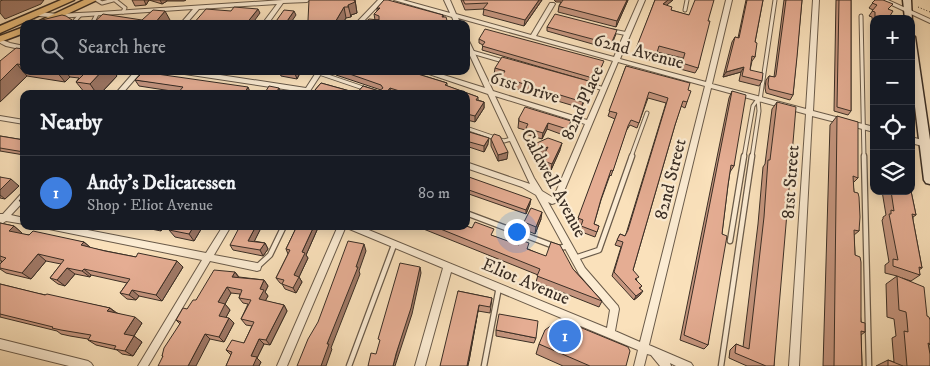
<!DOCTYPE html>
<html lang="en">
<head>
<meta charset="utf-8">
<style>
	body { margin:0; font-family:"IM FELL DW Pica",serif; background:#242831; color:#f1f3f6 }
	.controls { position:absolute; right:15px; top:15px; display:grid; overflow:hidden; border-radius:10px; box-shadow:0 2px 12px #0003 }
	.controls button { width:45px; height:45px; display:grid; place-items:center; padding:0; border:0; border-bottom:1px solid #363941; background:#171b24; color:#f1f3f6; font:25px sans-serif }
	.you { position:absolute; left:516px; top:231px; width:18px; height:18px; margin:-12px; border:4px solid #fff; border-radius:50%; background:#1a73e8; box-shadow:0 0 0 8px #1a73e833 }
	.badge { display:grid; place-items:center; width:32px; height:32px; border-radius:50%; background:#c59692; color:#fff; font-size:16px; font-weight:700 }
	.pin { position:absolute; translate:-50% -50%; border:2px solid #fff; box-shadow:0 1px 5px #0006 }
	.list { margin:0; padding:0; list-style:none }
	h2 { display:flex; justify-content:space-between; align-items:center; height:65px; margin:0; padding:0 20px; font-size:21px }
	h2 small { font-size:16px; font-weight:400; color:#9ea1a6 }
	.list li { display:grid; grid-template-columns:32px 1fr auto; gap:15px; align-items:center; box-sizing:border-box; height:75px; padding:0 20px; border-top:1px solid #363941 }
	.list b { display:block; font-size:19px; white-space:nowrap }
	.list p { margin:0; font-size:16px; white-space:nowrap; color:#9ea1a6 }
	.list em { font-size:16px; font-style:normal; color:#9ea1a6 }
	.icon { flex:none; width:28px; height:28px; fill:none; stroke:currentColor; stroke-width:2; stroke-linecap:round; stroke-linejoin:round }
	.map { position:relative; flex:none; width:930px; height:366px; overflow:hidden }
	.search { position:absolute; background:#171b24; box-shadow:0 2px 12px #0003; left:20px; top:20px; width:450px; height:55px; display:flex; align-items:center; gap:12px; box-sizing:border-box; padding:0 18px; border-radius:10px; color:#9ea1a6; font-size:19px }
	.panel { position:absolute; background:#171b24; box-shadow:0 2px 12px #0003; left:20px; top:90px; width:450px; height:140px; border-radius:10px }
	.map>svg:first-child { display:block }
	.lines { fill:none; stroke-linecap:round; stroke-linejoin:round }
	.lane-far1-casing { stroke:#6a5b4a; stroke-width:5 }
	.lane-casing { stroke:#6a5b4a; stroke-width:7 }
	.street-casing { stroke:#6a5b4a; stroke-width:2 }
	.secondary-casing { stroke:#3a2e25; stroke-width:3 }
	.primary-casing { stroke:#3a2e25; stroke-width:3 }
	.path { stroke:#3a2e25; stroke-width:1; stroke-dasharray:1 2; stroke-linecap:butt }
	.lane-far1 { stroke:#fcecd3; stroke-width:3 }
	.lane { stroke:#fcecd3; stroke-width:4.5 }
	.street { fill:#fcecd3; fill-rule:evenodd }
	.secondary { fill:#fcecd3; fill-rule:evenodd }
	.primary { fill:#edc07e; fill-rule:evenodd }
	.wall { fill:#c5957e; stroke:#3a2e25 }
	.shaded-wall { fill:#a07967; stroke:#3a2e25 }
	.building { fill:#e5ad93; stroke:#3a2e25 }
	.labels { text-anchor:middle; stroke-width:4.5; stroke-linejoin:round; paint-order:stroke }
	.street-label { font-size:18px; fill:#3a2e25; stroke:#fcecd3 }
</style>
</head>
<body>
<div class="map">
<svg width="930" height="366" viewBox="0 0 930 366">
	<rect width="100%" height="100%" fill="#fae1bb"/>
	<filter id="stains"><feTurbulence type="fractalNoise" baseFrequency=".004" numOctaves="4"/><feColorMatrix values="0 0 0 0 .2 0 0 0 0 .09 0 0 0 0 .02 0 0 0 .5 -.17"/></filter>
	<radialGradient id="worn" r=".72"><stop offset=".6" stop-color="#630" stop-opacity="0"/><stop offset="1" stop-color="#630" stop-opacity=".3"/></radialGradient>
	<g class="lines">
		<g class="lane-far1-casing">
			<path id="lane-far1" d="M 97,0 L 102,3 L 113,0
				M 115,0 L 125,8 L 123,12
				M 685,10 L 687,0
				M 861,16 L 864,157
				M 72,24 L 80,15
				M 92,24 L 97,14
				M 613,31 L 628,34
				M 472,52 L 503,61
				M 319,73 L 366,89
				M 587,84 L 604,89
				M 760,100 L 775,0
				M 466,128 L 504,141 L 511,139
				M 631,157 L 647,113
				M 744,157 L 753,106 L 758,99
				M 752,157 L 759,111 L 758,99"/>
		</g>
		<g class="lane-casing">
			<path id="lane" d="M 864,156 L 869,366
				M 466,213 L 559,248 L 569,246
				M 730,241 L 744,156
				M 575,258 L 599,250 L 632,156
				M 257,267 L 270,255 L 284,226
				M 349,366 L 394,245
				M 484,366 L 499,287
				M 721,366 L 752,156"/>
		</g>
		<g class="street-casing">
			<path id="street" d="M 283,0 L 310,0 L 307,2 L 283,3 L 268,24 L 262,24 L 277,4 L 199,9 L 186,24 L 180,24 L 193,9 L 58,18 L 39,16 L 36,14 L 39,12 L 58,14 L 99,12 Z
				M 378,0 L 384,0 L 361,24 L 355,24 Z
				M 394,0 L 403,0 L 450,13 L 444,0 L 450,0 L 456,14 L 531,35 L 550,3 L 554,3 L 555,4 L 536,36 L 614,57 L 639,0 L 645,0 L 620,59 L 706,82 L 726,0 L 732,0 L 712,84 L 806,109 L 813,0 L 819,0 L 813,111 L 874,127 L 874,132 L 812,116 L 799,366 L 789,366 L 806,114 L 711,88 L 649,345 L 691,363 L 693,366 L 676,366 L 670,363 L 671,366 L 660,366 L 651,355 L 647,354 L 644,366 L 634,366 L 638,350 L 451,272 L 425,366 L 415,366 L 443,268 L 347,228 L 346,226 L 359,226 L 607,328 L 610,310 L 579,274 L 536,195 L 522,187 L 466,168 L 466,162 L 530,184 L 488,94 L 420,71 L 431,71 L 485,88 L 466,47 L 466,38 L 468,39 L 493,91 L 587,120 L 613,61 L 458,18 L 461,24 L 455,24 L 452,17 ZM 618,62 L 705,86 L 640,342 L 615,331 L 619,309 L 618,306 L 585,268 L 548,202 L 552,204 L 555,203 L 562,196 ZM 495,96 L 585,124 L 555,194 L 552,197 L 542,191 L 534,178 Z
				M 881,0 L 888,0 L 930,19 L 930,23 Z
				M 0,39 L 10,43 L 24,46 L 24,50 L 6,46 L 0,43 Z
				M 135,71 L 142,71 L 122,94 L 115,94 Z
				M 175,71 L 194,71 L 306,88 L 317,71 L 323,71 L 308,94 L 302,94 L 303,92 L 178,73 Z
				M 0,116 L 24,120 L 24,124 L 0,120 Z
				M 911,137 L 930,142 L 930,148 L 911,143 Z
				M 24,193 L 24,201 L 11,215 L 24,218 L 24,224 L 6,221 L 0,225 L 0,214 L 3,214 L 21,194 Z
				M 45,226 L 67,226 L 206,253 L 223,226 L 231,226 L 214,255 L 257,263 L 260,264 L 261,267 L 260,270 L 257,271 L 210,261 L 148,366 L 138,366 L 202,260 L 49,229 L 46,228 Z
				M 338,226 L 346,226 L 287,366 L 277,366 Z
				M 0,339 L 88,361 L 91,363 L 93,366 L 69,366 L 0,349 Z"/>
		</g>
		<g class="secondary-casing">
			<path id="secondary" d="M 903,0 L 911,0 L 912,21 L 911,19 L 905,19 Z
				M 911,34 L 915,37 L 930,140 L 930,184 L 926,183 L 924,180 L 911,74 Z"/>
		</g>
		<g class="primary-casing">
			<path id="primary" d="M 61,0 L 74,0 L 0,33 L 0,26 Z
				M 84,0 L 97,0 L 46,24 L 33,24 Z
				M 24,27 L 24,33 L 0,42 L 0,36 Z"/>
		</g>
		<path class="path" d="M 918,7 L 930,12"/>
		<use href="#lane-far1" class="lane-far1"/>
		<use href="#lane" class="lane"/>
		<use href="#street" class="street"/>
		<use href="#secondary" class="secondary"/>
		<use href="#primary" class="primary"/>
	</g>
	<path class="wall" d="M 132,0 L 149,0 L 146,5 L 135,6 Z
		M 149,0 L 186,0 L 184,1 L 167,1 L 162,4 Z
		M 355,0 L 357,13 L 351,15 L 351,17 L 346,18 L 342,24 L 305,24 Z
		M 461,0 L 542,0 L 524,26 L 483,15 L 484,9 L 465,10 Z
		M 554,0 L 628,0 L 616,27 L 558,12 L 559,6 L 561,2 L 556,2 Z
		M 655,0 L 673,0 L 666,5 L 671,10 L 708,21 L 698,68 L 695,73 L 680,69 L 683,58 L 657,52 L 654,61 L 634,56 Z
		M 746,0 L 763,0 L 755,42 L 755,57 L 752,61 L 750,70 L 762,81 L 759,86 L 739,81 L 741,72 L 723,77 L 732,42 L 735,37 L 738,38 Z
		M 784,0 L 802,0 L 793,95 L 790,100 L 766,93 L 765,88 L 766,80 L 769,76 L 774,77 Z
		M 836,0 L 851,0 L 851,111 L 848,115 L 834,111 Z
		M 875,0 L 888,9 L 888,19 L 874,19 L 874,47 L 872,17 L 869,16 L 873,10 L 869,8 Z
		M 377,8 L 443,15 L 444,17 L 375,20 L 374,14 L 377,11 Z
		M 547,27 L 616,34 L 610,49 L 547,31 Z
		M 479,39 L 602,65 L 595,83 L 482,50 L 483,45 L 479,43 Z
		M 24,49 L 24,71 L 113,71 L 117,76 L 100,94 L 88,94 L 85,93 L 76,82 L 79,78 L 70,77 L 65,82 L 27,76 L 0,102 Z
		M 626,66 L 688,90 L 687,102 L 685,108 L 681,106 L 675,125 L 633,270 L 637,281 L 642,286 L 640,288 L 640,295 L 634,300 L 612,276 L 621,247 L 615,245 L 620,234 L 625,236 L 626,234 L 666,103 L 648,98 L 637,128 L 630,125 L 626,131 L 611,176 L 610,175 L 601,200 L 594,224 L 599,226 L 595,237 L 579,231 L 582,225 L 577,223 L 615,119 L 608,116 Z
		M 495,68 L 590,89 L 581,108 L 500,84 L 501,77 L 494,75 Z
		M 279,71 L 301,71 L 297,79 L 281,76 Z
		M 335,71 L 408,71 L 447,83 L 447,86 L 478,97 L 478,100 L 484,102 L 484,108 L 475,122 L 467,120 L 467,116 L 466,115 L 466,94 L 316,94 L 315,90 L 321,83 L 357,93 L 363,86 L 379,91 L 381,90 L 336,75 Z
		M 135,80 L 251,94 L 178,92 L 139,86 Z
		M 732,91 L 734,166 L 730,172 L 728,185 L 708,345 L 704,349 L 680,340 L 729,98 Z
		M 777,102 L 774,366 L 747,366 L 729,358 L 730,350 L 736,344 L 743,347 L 758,224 L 763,167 L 765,164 L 772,109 Z
		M 837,116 L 858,178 L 853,183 L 854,192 L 859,231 L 854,235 L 855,255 L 861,322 L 865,332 L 861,335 L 862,366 L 823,366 L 830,125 Z
		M 519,118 L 571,121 L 570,127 L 566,136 L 547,129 L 542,139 L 525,134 L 525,130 L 518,128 Z
		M 466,131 L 488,144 L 484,152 L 466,146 Z
		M 0,136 L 24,140 L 24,155 L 0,151 Z
		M 491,139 L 507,159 L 498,161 L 491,146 Z
		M 530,146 L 560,150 L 551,170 L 540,167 L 541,160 L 544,154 L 534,158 L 529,152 Z
		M 466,176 L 530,204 L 526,214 L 466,193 Z
		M 0,177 L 19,186 L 5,199 L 0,198 Z
		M 882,191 L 911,191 L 916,215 L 913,217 L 913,220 L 922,268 L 919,270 L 920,275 L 911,281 L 902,278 L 927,316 L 930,338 L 930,344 L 929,345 L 930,366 L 876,366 L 888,360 L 894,362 L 892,338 L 896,336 L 894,319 L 887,317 L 886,284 L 897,276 L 885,273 L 885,265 L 889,262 L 882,220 L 883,219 L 883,217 L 886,215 Z
		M 541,219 L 535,234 L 523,229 L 524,222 Z
		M 0,223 L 14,226 L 22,233 L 21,234 L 29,235 L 84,242 L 91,248 L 136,257 L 177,261 L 183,267 L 162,301 L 139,296 L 136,300 L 127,299 L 120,293 L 127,283 L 91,275 L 90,277 L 75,274 L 65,286 L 58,284 L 50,278 L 61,264 L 46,261 L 31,279 L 6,273 L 0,269 L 0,264 L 2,261 L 0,261 Z
		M 136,226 L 165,226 L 161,231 Z
		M 172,226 L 203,226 L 194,241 L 175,237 L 169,230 Z
		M 262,226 L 254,241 L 265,243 L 268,249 L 263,256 L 233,250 L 230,245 Z
		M 297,226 L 316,226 L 317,230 L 306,255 L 308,258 L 299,277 L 302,282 L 296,293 L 285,289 L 282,284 L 280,283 L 276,278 L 288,254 L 286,249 Z
		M 416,226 L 466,226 L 528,249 L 573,269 L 602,301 L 599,307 L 536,282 L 538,275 Z
		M 235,272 L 239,277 L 264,280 L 268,286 L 265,292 L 268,296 L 265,301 L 284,305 L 287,311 L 270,345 L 264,344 L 257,358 L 261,362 L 259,366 L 226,366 L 231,355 L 226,350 L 244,343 L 252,326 L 246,325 L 241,319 L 248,304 L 243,303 L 239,298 L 240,294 L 231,293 L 225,304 L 230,310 L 226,317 L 234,323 L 224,342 L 210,339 L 163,357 L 162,356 L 180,324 L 176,320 L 196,300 Z
		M 0,284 L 36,293 L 110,308 L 117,313 L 142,323 L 134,336 L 142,342 L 133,356 L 122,354 L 117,350 L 96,345 L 88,340 L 88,339 L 70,336 L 61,334 L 57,331 L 0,317 Z
		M 458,291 L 492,298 L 490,313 L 478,311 L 469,361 Z
		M 496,330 L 536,338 L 534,343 L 496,336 Z
		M 539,344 L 626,366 L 563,366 L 536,354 Z"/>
	<path class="shaded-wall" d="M 3,0 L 44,0 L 41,4 L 5,19 L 0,13 L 0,1 Z
		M 144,0 L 149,0 L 146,5 Z
		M 160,0 L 167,0 L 167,1 L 162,4 Z
		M 355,0 L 357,13 L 351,15 L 351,17 L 348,5 Z
		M 539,0 L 542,0 L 524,26 L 525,20 Z
		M 627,0 L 628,0 L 616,27 L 617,21 Z
		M 668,0 L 673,0 L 661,10 L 663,4 Z
		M 344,7 L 346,18 L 342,24 L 334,24 Z
		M 258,9 L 260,13 L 252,24 L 246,24 Z
		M 165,11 L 170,20 L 167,24 L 154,24 Z
		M 294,11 L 296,15 L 290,24 L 285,24 Z
		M 72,20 L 74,24 L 64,24 Z
		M 17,64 L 27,76 L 0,102 L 0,81 Z
		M 744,67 L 741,72 L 723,77 L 726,72 Z
		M 56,71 L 65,71 L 70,77 L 65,82 Z
		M 102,71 L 113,71 L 117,76 L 100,94 L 97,94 L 90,84 Z
		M 294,71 L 301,71 L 297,79 Z
		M 456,71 L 466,71 L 466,72 L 456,74 Z
		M 592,82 L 590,89 L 581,108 L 583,102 Z
		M 248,87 L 251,94 L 244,94 Z
		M 279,88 L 282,94 L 275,94 Z
		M 390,88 L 391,94 L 385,94 Z
		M 484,102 L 484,108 L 475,122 L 475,116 Z
		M 571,121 L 570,127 L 566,136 L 567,129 Z
		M 548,123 L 547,129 L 542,139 L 543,133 Z
		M 489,138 L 488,144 L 484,152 L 484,146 Z
		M 562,143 L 560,150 L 551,170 L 552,164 Z
		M 548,147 L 546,153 L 534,158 L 535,152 Z
		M 508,152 L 507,159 L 498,161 L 498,155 Z
		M 11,179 L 19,186 L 5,199 L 0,195 L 0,190 Z
		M 531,199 L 530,204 L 526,214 L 526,210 Z
		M 542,212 L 541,219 L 535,234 L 536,227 Z
		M 14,226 L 22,233 L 18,238 L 9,231 Z
		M 156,226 L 165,226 L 161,231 Z
		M 194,226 L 203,226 L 194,241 L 189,234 Z
		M 256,226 L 262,226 L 252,246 L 248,241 Z
		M 314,226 L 316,226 L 317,230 L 306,255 L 308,258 L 299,277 L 302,282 L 296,293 L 293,288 L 294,275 L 302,252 Z
		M 84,242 L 91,248 L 81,245 Z
		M 265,243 L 268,249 L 263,256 L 260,250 Z
		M 364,244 L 366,251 L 359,271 L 360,274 L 331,348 L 332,349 L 326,366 L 321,366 L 327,344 Z
		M 38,254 L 46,261 L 31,279 L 22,273 Z
		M 177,261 L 183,267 L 162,301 L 156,295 Z
		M 420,267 L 421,273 L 412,314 L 395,366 L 393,366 Z
		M 67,268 L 75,274 L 65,286 L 57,280 Z
		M 84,269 L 91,275 L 90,277 L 82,271 Z
		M 235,272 L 239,278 L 232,277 Z
		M 264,280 L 268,286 L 265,292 L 268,296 L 263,305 L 259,299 L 260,289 Z
		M 227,287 L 231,293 L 225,304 L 230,310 L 224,321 L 219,316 L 218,302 Z
		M 132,290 L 139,296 L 136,300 L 129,295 Z
		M 643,291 L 640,295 L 634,300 L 636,296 Z
		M 284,305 L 287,311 L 270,345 L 266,340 Z
		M 479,305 L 478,311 L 469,361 L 468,366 L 467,366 Z
		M 110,308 L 117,314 L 107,311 Z
		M 135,317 L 142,323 L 132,339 L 124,334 Z
		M 229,318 L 234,323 L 224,342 L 219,337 Z
		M 205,334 L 210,339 L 196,366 L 188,366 Z
		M 134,336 L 142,342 L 133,356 L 125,351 Z
		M 259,339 L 264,344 L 257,358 L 261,362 L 259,366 L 253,366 L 251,356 Z"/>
	<path class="building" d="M 309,0 L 354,0 L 355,2 L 348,5 L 348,7 L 344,7 L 334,24 L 321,22 L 320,24 L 305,24 L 308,20 Z
		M 384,0 L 388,0 L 443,15 L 442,17 L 446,17 L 448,24 L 363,24 L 369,19 L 379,20 L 379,16 L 374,14 L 380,8 L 377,8 Z
		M 463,0 L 539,0 L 525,20 L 483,9 L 488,3 L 465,4 Z
		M 563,0 L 627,0 L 617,21 L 559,6 Z
		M 655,0 L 668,0 L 663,4 L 672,7 L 671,10 L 689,15 L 695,0 L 714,0 L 708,21 L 710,21 L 698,68 L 682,63 L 685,53 L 659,46 L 656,56 L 635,51 Z
		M 747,0 L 763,0 L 755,42 L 757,43 L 755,57 L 752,56 L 750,70 L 763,73 L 762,81 L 742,76 L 744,67 L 726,72 L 735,37 L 739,38 Z
		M 786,0 L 802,0 L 797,57 L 793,95 L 769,89 L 768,84 L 769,76 L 775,77 L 776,75 Z
		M 839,0 L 851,0 L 851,111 L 837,107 Z
		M 875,0 L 883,0 L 893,4 L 888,9 L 893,11 L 888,19 L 875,19 L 875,12 L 872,11 L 877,5 L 872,3 Z
		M 234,7 L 258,9 L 246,24 L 193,24 L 206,9 L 231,11 Z
		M 153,10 L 165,11 L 154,24 L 92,24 L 103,14 L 142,20 Z
		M 284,10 L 294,11 L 285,24 L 274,24 Z
		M 555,14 L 617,30 L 611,44 L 547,27 Z
		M 62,15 L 66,16 L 72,20 L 64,24 L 29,24 L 34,20 L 42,22 L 42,20 Z
		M 485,29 L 604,61 L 596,79 L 482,46 L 485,42 L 479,39 Z
		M 16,48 L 24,49 L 24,65 L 17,64 L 0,81 L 0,61 Z
		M 502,57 L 592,82 L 583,102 L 501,77 L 505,71 L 495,68 Z
		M 626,66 L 690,83 L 688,90 L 691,91 L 687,102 L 683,101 L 675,125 L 633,270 L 639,277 L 635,279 L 642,286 L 639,288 L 643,291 L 636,296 L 614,272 L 623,242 L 617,240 L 620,234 L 625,236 L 628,230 L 668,98 L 649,92 L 639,123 L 631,120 L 628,126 L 613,171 L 611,170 L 601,199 L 594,224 L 599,226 L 597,232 L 581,226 L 583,220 L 578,218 L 617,113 L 609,111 Z
		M 87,71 L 102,71 L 90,84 L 76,82 Z
		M 341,71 L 408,71 L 447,83 L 445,85 L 478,97 L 476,100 L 484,102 L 475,116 L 467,114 L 470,111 L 466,109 L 466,94 L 409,94 L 390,88 L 385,94 L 327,94 L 315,90 L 321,83 L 357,93 L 363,86 L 379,91 L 383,88 L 381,85 Z
		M 143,72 L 248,87 L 244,94 L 177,94 L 183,87 L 135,80 Z
		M 269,86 L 279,88 L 275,94 L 264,94 Z
		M 732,91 L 746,95 L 734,166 L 731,165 L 728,185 L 722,234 L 727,236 L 708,345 L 684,335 Z
		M 777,102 L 796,107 L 774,366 L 766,366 L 735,353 L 736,344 L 749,349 L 764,217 L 768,160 L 770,160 Z
		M 525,107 L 571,121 L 567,129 L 548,123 L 543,133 L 526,128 L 528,124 L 519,121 L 519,118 Z
		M 837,116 L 858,122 L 858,178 L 853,176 L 854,192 L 858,193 L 859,197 L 860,217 L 859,231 L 854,230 L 855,255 L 860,257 L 861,262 L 861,322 L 865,323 L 865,332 L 861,331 L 862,366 L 834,366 Z
		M 466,131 L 489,138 L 484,146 L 466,141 Z
		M 494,134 L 500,136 L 508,152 L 498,155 L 491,139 Z
		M 0,136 L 24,140 L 24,152 L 0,148 Z
		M 548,138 L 562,143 L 552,164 L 541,160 L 548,147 L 535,152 L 530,146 Z
		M 466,176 L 531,199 L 526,210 L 466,189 Z
		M 0,177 L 11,179 L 0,190 Z
		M 891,191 L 911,191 L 916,215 L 912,214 L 913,220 L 922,268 L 919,267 L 920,275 L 893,266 L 893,259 L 898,260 L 889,214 L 891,214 L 891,210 L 894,211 Z
		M 24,195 L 24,201 L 19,201 Z
		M 531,208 L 542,212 L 536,227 L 524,222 Z
		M 475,222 L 494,229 L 491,235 L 519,245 L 521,240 L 529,243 L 527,249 L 546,256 L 551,242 L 560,245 L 573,269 L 602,301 L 537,276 L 540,269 L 433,226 L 466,226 L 472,228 Z
		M 0,223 L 14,226 L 9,231 L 29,235 L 33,231 L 84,242 L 81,245 L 105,251 L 136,257 L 138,253 L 177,261 L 156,295 L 132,290 L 129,295 L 120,293 L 130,279 L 84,269 L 82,271 L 67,268 L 57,280 L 50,278 L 64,260 L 38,254 L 22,273 L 0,268 L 0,264 L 6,258 L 0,256 Z
		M 172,226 L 194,226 L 189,234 L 169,230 Z
		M 240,226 L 256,226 L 248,241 L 265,243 L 260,250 L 230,245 Z
		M 297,226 L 314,226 L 302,252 L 305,253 L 294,275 L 299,277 L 293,288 L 282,284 L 284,280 L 276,278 L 290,250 L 286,249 Z
		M 348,241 L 364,244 L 356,267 L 358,267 L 327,344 L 329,344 L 321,366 L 297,366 L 308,339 L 318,322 Z
		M 400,263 L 420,267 L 411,308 L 396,354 L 393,366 L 368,366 L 371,353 L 376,354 L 380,340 L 378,339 Z
		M 214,270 L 235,272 L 232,277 L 264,280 L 260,289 L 264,290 L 259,299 L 284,305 L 266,340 L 259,339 L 251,356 L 257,357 L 253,366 L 226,366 L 232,352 L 226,350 L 232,340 L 244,343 L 254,322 L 241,319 L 251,300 L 239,298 L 242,290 L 227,287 L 218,302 L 225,304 L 219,316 L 229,318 L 219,337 L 205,334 L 188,366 L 158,366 L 163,356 L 162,356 L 164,348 L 181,322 L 176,320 L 183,308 L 187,309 L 193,300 L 196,300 Z
		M 897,276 L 924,287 L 927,316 L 929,317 L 930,320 L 930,344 L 928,343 L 930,354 L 930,366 L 907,366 L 904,331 L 908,332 L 907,320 L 906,312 L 899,310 Z
		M 0,284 L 45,295 L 47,294 L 110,308 L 107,311 L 135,317 L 124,334 L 134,336 L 125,351 L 114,349 L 116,346 L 88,340 L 91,335 L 61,330 L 52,328 L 53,327 L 0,314 Z
		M 458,291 L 492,298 L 490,307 L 479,305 L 467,366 L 440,366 Z
		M 499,314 L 538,321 L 536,338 L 496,330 Z
		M 560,319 L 628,347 L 630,351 L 626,366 L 590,366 L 539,344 L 545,330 Z
		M 888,360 L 903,366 L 888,366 Z"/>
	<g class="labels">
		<g class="street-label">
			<text transform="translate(639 51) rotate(15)" y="6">62nd Avenue</text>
			<text transform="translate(525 87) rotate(17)" y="6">61st Drive</text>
			<text transform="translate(582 103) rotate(-66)" y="6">82nd Place</text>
			<text transform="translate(670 179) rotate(-76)" y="6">82nd Street</text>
			<text transform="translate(790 182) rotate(-86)" y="6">81st Street</text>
			<text transform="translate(554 183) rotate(62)" y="6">Caldwell Avenue</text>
			<text transform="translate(526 281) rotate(23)" y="6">Eliot Avenue</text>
		</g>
	</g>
	<rect width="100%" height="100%" filter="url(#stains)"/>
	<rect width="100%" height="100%" fill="url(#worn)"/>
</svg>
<div class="controls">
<button>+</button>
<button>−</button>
<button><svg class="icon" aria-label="locate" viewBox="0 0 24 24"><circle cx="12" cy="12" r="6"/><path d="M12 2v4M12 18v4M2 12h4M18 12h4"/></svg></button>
<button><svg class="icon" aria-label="layers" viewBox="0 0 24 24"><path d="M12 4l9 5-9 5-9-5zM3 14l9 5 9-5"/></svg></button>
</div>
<div class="you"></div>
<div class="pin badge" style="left:565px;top:336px;background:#3f7fe0">1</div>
<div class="search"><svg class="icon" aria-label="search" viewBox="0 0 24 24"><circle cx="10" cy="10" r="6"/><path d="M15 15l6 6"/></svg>Search here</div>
<section class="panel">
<h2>Nearby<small></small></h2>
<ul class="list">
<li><span class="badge" style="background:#3f7fe0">1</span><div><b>Andy's Delicatessen</b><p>Shop · Eliot Avenue</p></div><em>80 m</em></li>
</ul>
</section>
</div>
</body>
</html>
